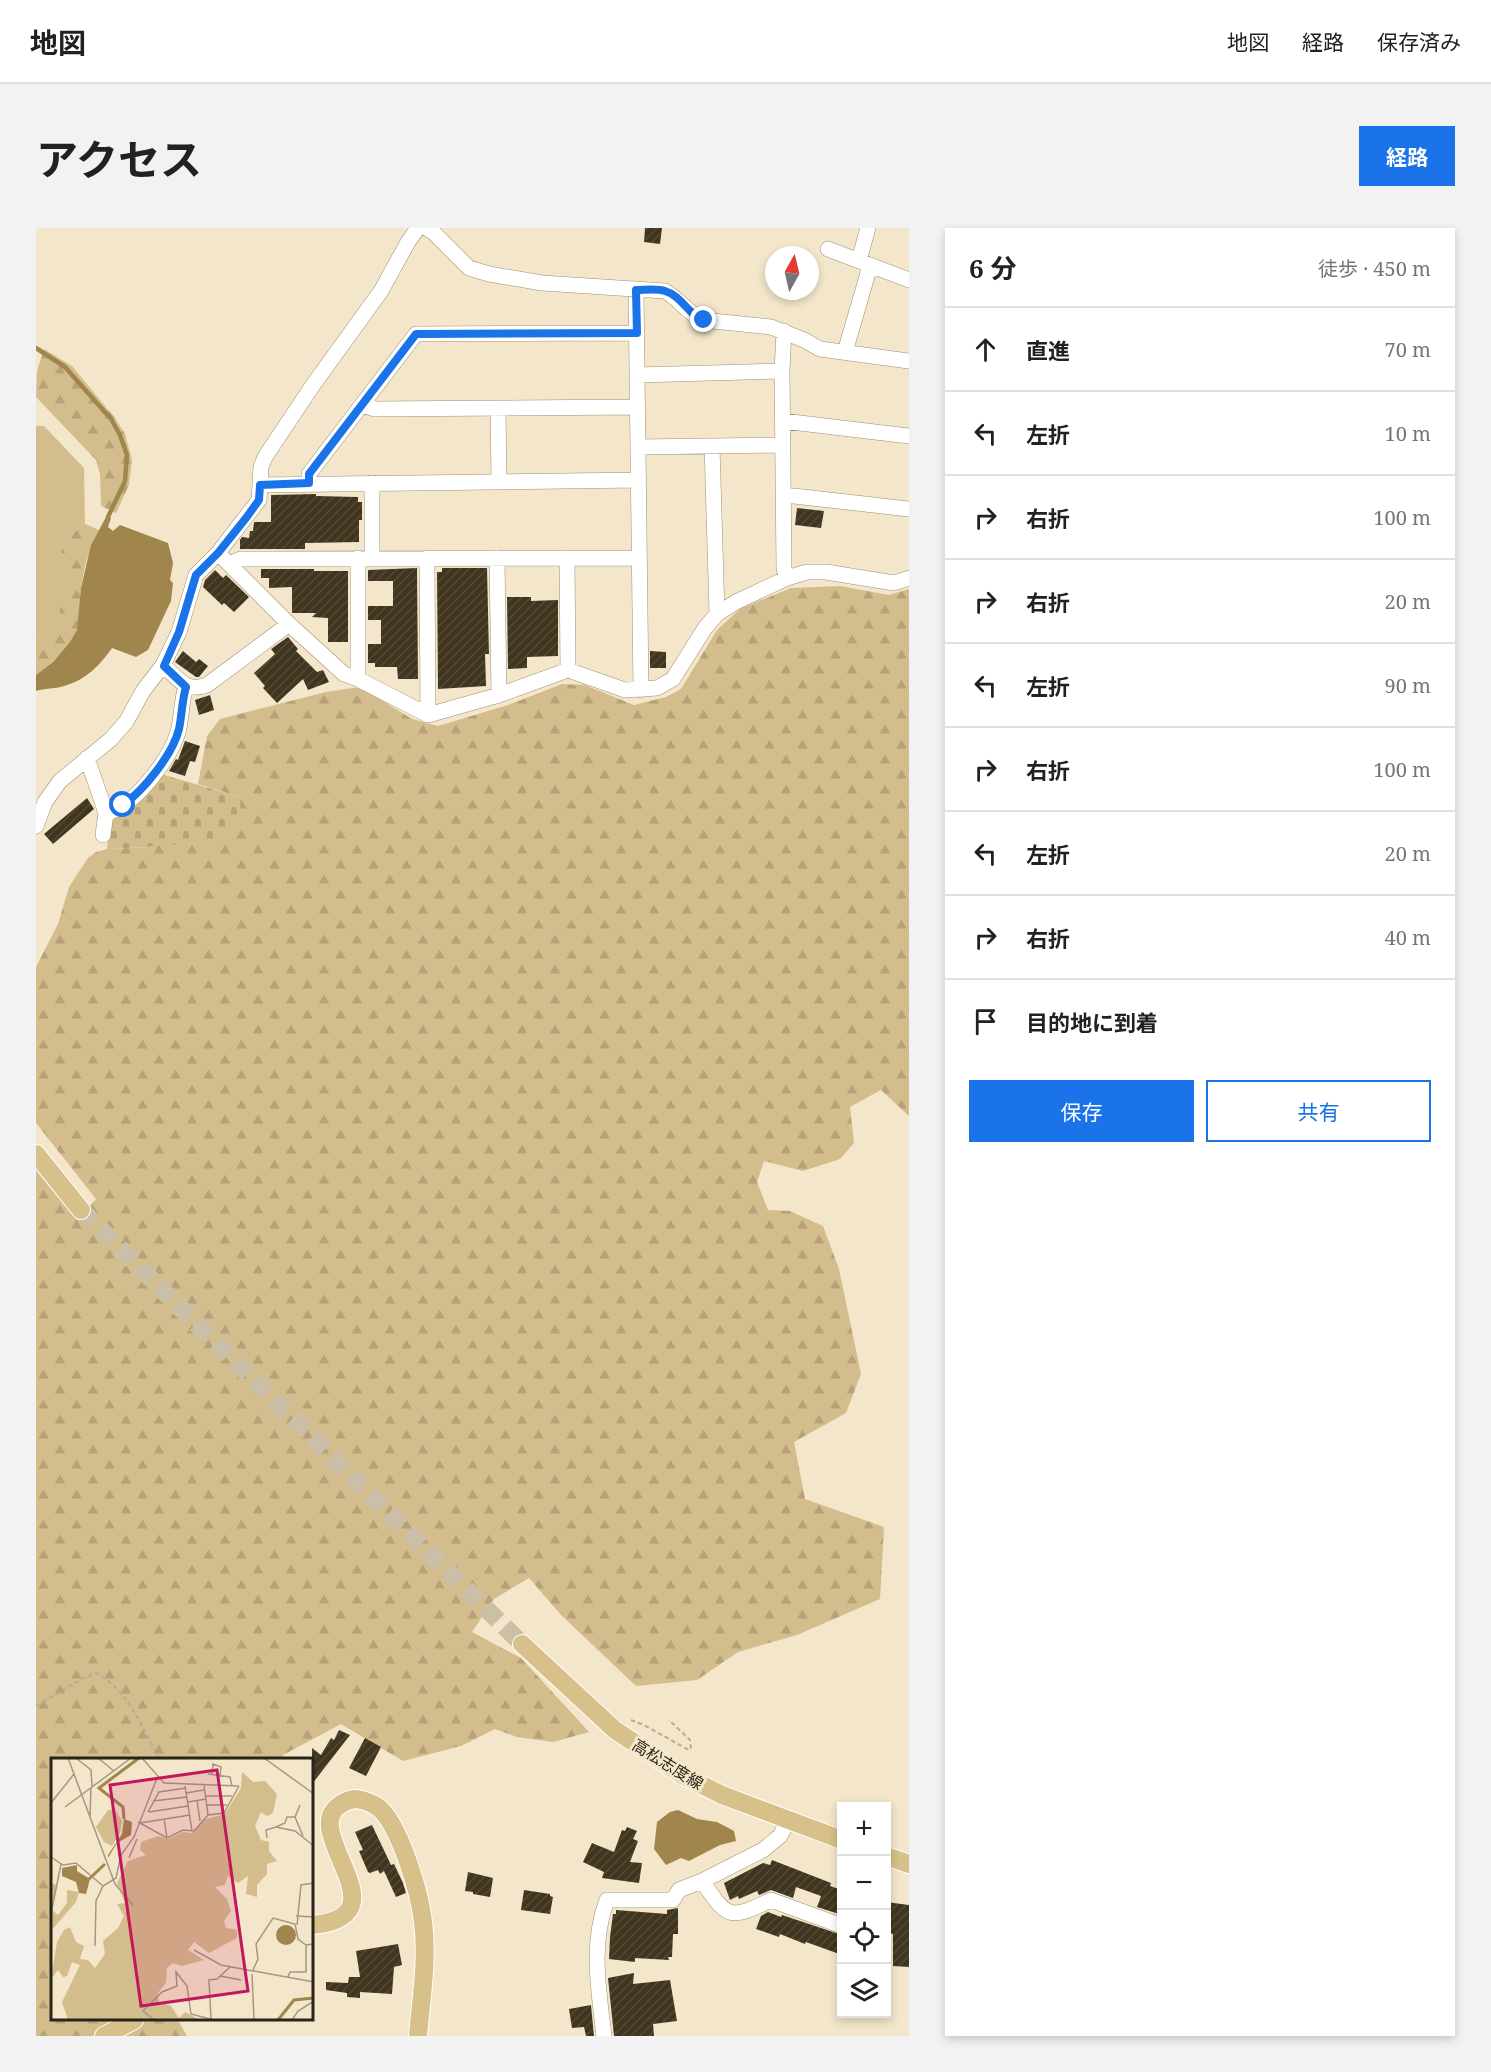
<!DOCTYPE html>
<html lang="ja">
<head>
<meta charset="utf-8">
<style>
	body { margin:0; font-family:"Noto Serif","Noto Sans JP",serif; background:#f2f2f2; color:#202124 }
	.controls { position:absolute; right:18px; bottom:18px; display:grid; overflow:hidden; border-radius:0px; box-shadow:0 3px 9px #0003 }
	.controls button { width:54px; height:54px; display:grid; place-items:center; padding:0; border:0; border-bottom:2px solid #e0e0e0; background:#fff; color:#202124; font:30px sans-serif }
	.compass { position:absolute; left:729px; top:18px; width:54px; height:54px; border-radius:50%; background:#fff; box-shadow:0 3px 9px #0003; rotate:8deg }
	.stop { position:absolute; width:18px; height:18px; margin:-14px; border:4px solid #1a73e8; border-radius:50%; background:#fff }
	.stop.end { background:#1a73e8; border-color:#fff; box-shadow:0 2px 6px #0008 }
	.list { margin:0; padding:0; list-style:none }
	h2 { display:flex; justify-content:space-between; align-items:center; height:78px; margin:0; padding:0 24px; font-size:26px }
	h2 small { font-size:20px; font-weight:400; color:#757577 }
	.list li { display:grid; grid-template-columns:39px 1fr auto; gap:18px; align-items:center; box-sizing:border-box; height:84px; padding:0 24px; border-top:2px solid #e0e0e0 }
	.list b { display:block; font-size:22px; white-space:nowrap }
	.list em { font-size:20px; font-style:normal; color:#757577 }
	.actions { display:flex; gap:12px; padding:18px 24px }
	.actions a { flex:1; padding:14px 0; border:2px solid #1a73e8; border-radius:0px; text-align:center; font-size:21px; color:#1a73e8 }
	.actions .main { background:#1a73e8; color:#fff }
	.icon { flex:none; width:33px; height:33px; fill:none; stroke:currentColor; stroke-width:2; stroke-linecap:round; stroke-linejoin:round }
	.map { position:relative; flex:none; width:873px; height:1808px; overflow:hidden; border-radius:0px }
	header { display:flex; align-items:center; gap:36px; box-sizing:border-box; height:84px; padding:0 30px; background:#fff; border-bottom:2px solid #e0e0e0 }
	header strong { font-size:28px }
	nav { display:flex; gap:33px; margin-inline-start:auto; font-size:21px }
	.intro { display:flex; align-items:center; justify-content:space-between; box-sizing:border-box; height:144px; padding:0 36px }
	h1 { margin:0; font-size:42px }
	.button { padding:15px 27px; border-radius:0px; background:#1a73e8; color:#fff; font-size:21px; font-weight:700 }
	main { display:flex; gap:36px; padding:0 36px }
	aside { flex:1; background:#fff; border-radius:0px; box-shadow:0 3px 9px #0003 }
	.map>svg:first-child { display:block }
	.forest { fill:url(#forest-firs) }
	.cemetery { fill:url(#cemetery-stones) }
	.garden { fill:#d4bd8c }
	.water { fill:#a0864c }
	.lines { fill:none; stroke-linecap:round; stroke-linejoin:round }
	.stream { stroke:#a0864c; stroke-width:4.5 }
	.building { fill:url(#building-hatch) }
	.major-tunnel { stroke:#cbbfa7; stroke-width:18; stroke-dasharray:18 9; stroke-linecap:butt }
	.minor-casing { stroke:#9c9076; stroke-width:16 }
	.major-casing { stroke:#fff; stroke-width:20 }
	.path { stroke:#b6ab95; stroke-width:2; stroke-dasharray:4.5 3; stroke-linecap:butt }
	.minor { stroke:#fff; stroke-width:15 }
	.major { stroke:#d7c089; stroke-width:18 }
	.route { stroke:#1a73e8; stroke-width:8 }
	.labels { text-anchor:middle; stroke-width:6; stroke-linejoin:round; paint-order:stroke }
	.street-label { font-size:16px; fill:#29241a; stroke:#f4e6ca }
	.inset-river { fill:none; stroke:#a0864c; stroke-width:3 }
	.inset-road { fill:none; stroke:#a39884; stroke-width:1.5 }
	.view { fill:#c2185b; fill-opacity:0.15; stroke:#c2185b; stroke-width:3 }
	.inset-edge { fill:none; stroke:#29241a; stroke-width:3 }
</style>
</head>
<body>
<header>
<strong>地図</strong>
<nav><a>地図</a><a>経路</a><a>保存済み</a></nav>
</header>
<div class="intro"><h1>アクセス</h1><a class="button">経路</a></div>
<main>
<div class="map">
<svg width="873" height="1808" viewBox="0 0 873 1808">
	<defs>
		<pattern id="forest-firs" width="22" height="20" patternUnits="userSpaceOnUse" patternTransform="scale(1.5)"><rect width="22" height="20" fill="#d4bd8c"/><path d="M5 1l3.5 6h-7zM16 11l3.5 6h-7z" fill="#b6a278"/></pattern>
		<pattern id="cemetery-stones" width="16" height="16" patternUnits="userSpaceOnUse" patternTransform="scale(1.5)"><rect width="16" height="16" fill="#d4bd8c"/><path d="M2 7V4a2 2 0 0 1 4 0v3zM10 15v-3a2 2 0 0 1 4 0v3z" fill="#b6a278"/></pattern>
		<pattern id="building-hatch" width="6" height="6" patternUnits="userSpaceOnUse" patternTransform="scale(1.5)"><rect width="6" height="6" fill="#40351e"/><path d="M-1 1l2-2M0 6l6-6M5 7l2-2" fill="none" stroke="#534935"/></pattern>
	</defs>
	<rect width="100%" height="100%" fill="#f4e6ca"/>
	<path class="forest" d="M 8,121 L 36,138 L 79,190 L 89,206 L 96,232 L 93,257 L 80,285 L 65,278 L 64,246 L 60,232 L 0,169 L 1,143 Z
		M 49,296 L 63,302 C 53,320 48,340 45,360 C 43,373 46,390 41,402 C 34,421 15,435 0,447 L 0,410 L 21,395 L 25,323 L 28,311 Z
		M 804,358 L 853,367 L 873,361 L 873,888 L 845,862 L 814,879 L 818,915 L 804,931 L 767,943 L 728,933 L 721,954 L 732,982 L 754,983 L 787,998 L 803,1041 L 825,1146 L 810,1185 L 758,1214 L 769,1271 L 848,1299 L 844,1371 L 761,1407 L 702,1424 L 661,1452 L 600,1458 L 525,1387 L 493,1350 L 458,1371 L 436,1404 L 485,1430 L 553,1504 L 517,1514 L 481,1509 L 459,1501 L 425,1518 L 367,1533 L 305,1496 L 247,1527 L 246,1532 L 16,1532 L 16,1792 L 143,1792 L 143,1794 L 151,1808 L 0,1808 L 0,933 L 44,988 L 60,971 L 0,895 L 0,739 L 22,696 L 33,659 L 52,630 L 60,624 L 71,621 L 116,619 L 204,569 L 162,556 L 171,508 L 184,491 L 290,464 L 324,459 L 376,491 L 402,498 L 472,477 L 526,456 L 549,457 L 598,477 L 630,469 L 645,461 L 681,402 L 704,381 L 755,360 Z"/>
	<path class="cemetery" d="M 125,546 L 204,569 L 205,597 C 165,618 115,619 71,621 L 74,593 C 98,580 109,568 125,546 Z"/>
	<path class="garden" d="M 0,198 L 8,198 L 48,240 L 49,296 L 28,311 L 25,323 L 34,340 L 21,395 L 0,410 Z"/>
	<path class="water" d="M 70,289 L 75,290 L 72,299 L 77,303 L 84,297 L 132,315 L 137,335 L 134,352 L 137,355 L 135,373 L 112,422 L 100,429 L 76,420 C 64,437 50,452 28,458 C 19,461 9,460 0,463 L 0,447 L 18,433 L 34,414 L 41,402 L 45,360 L 55,317 Z
		M 642,1582 L 661,1591 L 681,1594 L 698,1603 L 700,1613 L 684,1617 L 653,1633 L 645,1630 L 630,1637 L 618,1621 L 621,1594 L 634,1584 Z"/>
	<g class="lines">
		<path class="stream" d="M 0,120 L 29,139 L 75,191 L 84,207 L 91,227 L 89,253 L 72,289"/>
	</g>
	<path class="building" d="M 609,0 L 626,0 L 624,16 L 608,14 Z
		M 280,266 L 280,268 L 322,269 L 322,274 L 326,274 L 326,292 L 323,292 L 323,314 L 269,315 L 269,321 L 204,321 L 204,312 L 206,309 L 213,310 L 214,303 L 217,303 L 218,294 L 235,294 L 235,267 Z
		M 761,280 L 788,283 L 785,300 L 759,297 Z
		M 381,340 L 382,451 L 362,451 L 361,439 L 339,439 L 339,435 L 332,435 L 332,416 L 345,416 L 345,392 L 332,392 L 332,378 L 357,378 L 357,353 L 332,353 L 332,342 Z
		M 406,340 L 451,340 L 453,426 L 449,426 L 450,458 L 402,461 L 401,344 L 406,344 Z
		M 225,341 L 278,341 L 278,343 L 312,343 L 312,414 L 292,414 L 292,390 L 276,389 L 280,385 L 256,385 L 256,359 L 233,360 L 233,350 L 225,350 Z
		M 179,342 L 187,350 L 190,347 L 213,369 L 198,384 L 188,375 L 186,377 L 167,359 L 169,352 Z
		M 471,369 L 495,369 L 495,373 L 522,372 L 522,428 L 491,429 L 491,440 L 472,441 Z
		M 252,409 L 262,421 L 260,423 L 281,444 L 287,442 L 293,454 L 272,462 L 267,451 L 241,475 L 227,460 L 229,458 L 218,445 L 239,426 L 235,421 Z
		M 147,423 L 160,434 L 163,431 L 172,438 L 163,449 L 160,449 L 139,434 Z
		M 614,423 L 630,424 L 630,440 L 614,440 Z
		M 174,467 L 178,482 L 163,487 L 159,472 Z
		M 149,513 L 164,518 L 159,534 L 154,533 L 149,548 L 133,543 L 140,531 L 142,532 Z
		M 51,570 L 58,581 L 17,616 L 8,606 Z
		M 303,1502 L 314,1507 L 276,1556 L 276,1520 L 285,1527 L 295,1510 L 298,1512 Z
		M 329,1510 L 345,1519 L 330,1548 L 313,1540 Z
		M 336,1597 L 355,1637 L 358,1636 L 367,1655 L 370,1665 L 360,1669 L 348,1643 L 344,1646 L 342,1642 L 334,1645 L 332,1644 L 323,1623 L 327,1622 L 319,1604 Z
		M 591,1599 L 601,1603 L 597,1611 L 602,1613 L 594,1634 L 606,1635 L 603,1655 L 566,1650 L 568,1644 L 547,1634 L 556,1615 L 578,1624 L 586,1602 L 589,1603 Z
		M 736,1632 L 795,1655 L 794,1658 L 806,1662 L 806,1687 L 781,1679 L 785,1668 L 760,1659 L 757,1670 L 735,1662 L 723,1667 L 721,1663 L 703,1671 L 702,1668 L 694,1672 L 688,1655 L 727,1635 L 734,1637 Z
		M 432,1644 L 457,1650 L 454,1669 L 437,1666 L 437,1664 L 429,1663 Z
		M 488,1662 L 514,1666 L 514,1668 L 517,1669 L 514,1686 L 485,1682 Z
		M 850,1674 L 873,1677 L 873,1739 L 857,1738 L 857,1706 L 850,1704 Z
		M 642,1680 L 642,1706 L 637,1706 L 636,1729 L 632,1729 L 633,1732 L 599,1730 L 599,1734 L 573,1731 L 574,1709 L 577,1686 L 580,1686 L 580,1682 L 631,1686 L 631,1682 Z
		M 732,1684 L 745,1689 L 746,1687 L 806,1707 L 806,1727 L 770,1714 L 769,1716 L 744,1706 L 743,1709 L 720,1701 L 725,1688 Z
		M 362,1716 L 366,1737 L 358,1739 L 356,1766 L 324,1764 L 324,1770 L 311,1769 L 311,1765 L 290,1762 L 290,1754 L 312,1755 L 313,1749 L 324,1749 L 320,1723 Z
		M 598,1745 L 597,1756 L 634,1752 L 641,1793 L 617,1796 L 618,1808 L 578,1808 L 572,1750 Z
		M 555,1777 L 558,1808 L 550,1808 L 548,1799 L 536,1800 L 533,1781 Z"/>
	<g class="lines">
		<path class="major-tunnel" d="M 45,982 L 486,1416"/>
		<g class="minor-casing">
			<path id="minor" d="M 390,0 L 398,5 L 433,40 L 453,46 L 506,55 L 629,63 C 643,71 654,87 667,92 L 735,99 L 768,112 L 784,121 L 873,133
				M 792,21 L 873,52
				M 823,32 L 832,0
				M 600,62 L 605,462
				M 748,103 L 746,143 L 748,341 L 751,350
				M 809,124 L 834,38
				M 601,147 L 746,143
				M 326,177 L 339,181 L 601,179
				M 462,181 L 463,253
				M 747,193 L 873,208
				M 676,218 L 681,386
				M 602,219 L 747,217
				M 273,255 L 273,246 L 380,106 L 601,105
				M 224,257 L 603,252
				M 748,268 L 758,268 L 873,281
				M 182,325 L 253,396 L 308,446 L 322,451 L 392,487 L 463,467 L 532,442 L 589,462 L 621,460 L 637,451 L 669,400 L 681,386 L 700,374 L 751,350 L 771,344 L 790,344 L 858,355 L 873,350
				M 322,330 L 322,451
				M 336,330 L 336,255
				M 391,330 L 392,487
				M 461,330 L 463,467
				M 531,330 L 532,442
				M 193,336 L 205,331 L 603,330
				M 127,437 C 143,451 149,465 171,457 L 253,396
				M 51,530 L 70,585
				M 0,598 L 9,574 L 24,553 L 74,512 L 90,494 L 107,463 L 127,437 L 143,404 L 160,347 L 182,325 L 223,272 L 225,239 L 229,229 L 277,157 L 345,63 L 372,14 L 382,0
				M 67,607 L 70,585 C 98,579 134,531 142,504 C 146,489 145,473 150,459
				M 666,1653 C 692,1691 693,1692 735,1672 L 806,1698
				M 568,1808 C 563,1763 554,1716 571,1672 L 637,1672 L 643,1662 L 666,1653 L 727,1622 L 744,1608 L 752,1593"/>
		</g>
		<g class="major-casing">
			<path id="major" d="M 0,926 L 45,982
				M 486,1416 L 579,1502 L 648,1548 L 686,1567 L 806,1612
				M 850,1628 L 873,1636
				M 276,1697 C 369,1689 267,1608 301,1579 C 306,1575 311,1572 318,1571 C 325,1571 337,1575 343,1580 C 364,1598 384,1666 387,1694 C 392,1731 385,1771 382,1808
				M 68,1808 L 98,1792"/>
		</g>
		<path class="path" d="M 0,1478 L 44,1452 L 60,1445 C 92,1462 107,1501 124,1532
			M 595,1492 L 608,1497 L 651,1521 L 655,1521 L 654,1512 L 633,1492"/>
		<use href="#minor" class="minor"/>
		<use href="#major" class="major"/>
	</g>
	<g class="lines">
		<path class="route" d="M 87,577 C 108,562 137,526 143,501 C 146,487 146,472 150,459 L 128,438 L 143,404 L 160,347 L 182,325 L 210,290 L 223,272 L 224,257 L 273,255 L 273,246 L 380,106 L 601,105 L 600,62 C 609,62 621,60 629,63 C 646,68 652,87 668,92"/>
	</g>
	<g class="labels">
		<g class="street-label">
			<text transform="translate(632 1536) rotate(32)" y="6">高松志度線</text>
		</g>
	</g>
	<g transform="translate(15 1530)">
		<rect width="262" height="262" fill="#f4e6ca"/>
		<path d="M 191,14 L 202,24 L 214,23 L 226,36 L 222,55 L 216,58 L 210,54 L 204,68 L 210,82 L 218,84 L 218,93 L 226,103 L 216,106 L 216,116 L 206,127 L 206,139 L 195,136 L 197,118 L 187,125 L 177,118 L 174,127 L 164,129 L 176,141 L 180,153 L 173,163 L 175,170 L 186,172 L 186,180 L 158,195 L 143,184 L 137,192 L 153,202 L 131,208 L 122,205 L 116,210 L 115,225 L 107,235 L 108,244 L 120,248 L 128,260 L 134,254 L 149,262 L 17,262 L 11,244 L 29,207 L 21,204 L 16,218 L 12,219 L 7,212 L 0,221 L 6,184 L 13,172 L 19,169 L 25,184 L 33,188 L 29,201 L 37,202 L 44,210 L 54,196 L 52,183 L 67,170 L 73,158 L 66,146 L 74,145 L 66,125 L 77,103 L 95,97 L 89,92 L 90,84 L 107,78 L 117,81 L 132,74 L 141,75 L 152,62 L 174,56 L 190,30 ZM 0,125 L 6,127 L 1,152 L 7,157 L 16,145 L 16,132 L 28,134 L 25,144 L 0,173 Z" fill="#d4bd8c"/>
		<path d="M 64,51 L 71,63 L 69,75 L 61,88 L 53,84 L 45,69 L 57,52 Z" fill="#d4bd8c"/>
		<path d="M 73,61 L 81,64 L 80,77 L 66,85 L 57,100 L 57,97 L 71,76 ZM 26,107 L 26,113 L 39,121 L 35,136 L 28,135 L 25,124 L 11,118 L 11,110 ZM225 177a10 10 0 1 1 20 0a10 10 0 1 1-20 0Z" fill="#a0864c"/>
		<path class="inset-river" d="M 73,61 L 72,49 L 48,30 L 88,0M 38,121 L 54,106M 227,262 L 243,242 L 263,240"/>
		<path class="inset-road" d="M 17,0 L 64,126 L 82,147M 25,0 L 40,12 L 41,28M 47,0 L 63,13M 91,0 L 113,25 L 188,28M 213,0 L 263,36M 157,16 L 179,19 L 181,28M 161,17 L 162,6 L 170,9 L 169,19M 153,27 L 157,57M 134,28 L 141,73M 135,35 L 153,32M 154,38 L 181,38M 146,42 L 149,63M 102,43 L 136,39M 137,44 L 155,41M 0,45 L 23,16M 0,47 L 0,67M 156,47 L 176,47M 249,47 L 244,59 L 252,78M 14,49 L 80,0M 97,54 L 108,34 L 135,30M 98,54 L 137,48M 39,60 L 40,29M 113,61 L 116,80M 87,64 L 116,80 L 132,72 L 143,73 L 157,57 L 173,55 L 188,28M 89,65 L 139,57M 225,69 L 234,65 L 236,59 L 244,59M 216,80 L 215,72 L 225,69 L 244,73 L 263,88M 0,99 L 12,107 L 25,105 L 52,128M 78,100 L 86,81M 0,156 L 10,106M 245,158 L 263,159M 246,167 L 250,127 L 263,125M 44,188 L 45,143 L 52,128 L 65,120 L 70,97 L 83,79 L 106,20M 143,192 L 170,207 L 263,224M 202,212 L 207,201 L 205,186 L 222,160 L 244,166 L 247,181 L 255,187M 201,216 L 203,262M 169,218 L 190,222M 237,219 L 239,214 L 255,214 L 255,187 L 263,186M 160,261 L 158,222 L 166,221 L 179,209M 103,262 L 92,253 L 111,234 L 126,228 L 125,214 L 136,228 L 140,256 L 163,262M 241,262 L 247,253 L 263,243"/>
		<path class="view" d="M 166,12 L 197,233 L 90,248 L 59,27 Z"/>
		<rect width="262" height="262" class="inset-edge"/>
	</g>
</svg>
<div class="controls">
<button>+</button>
<button>−</button>
<button><svg class="icon" aria-label="locate" viewBox="0 0 24 24"><circle cx="12" cy="12" r="6"/><path d="M12 2v4M12 18v4M2 12h4M18 12h4"/></svg></button>
<button><svg class="icon" aria-label="layers" viewBox="0 0 24 24"><path d="M12 4l9 5-9 5-9-5zM3 14l9 5 9-5"/></svg></button>
</div>
<svg class="compass" viewBox="-18 -18 36 36"><path d="M0-13l5 13h-10z" fill="#e53935"/><path d="M0 13l5-13h-10z" fill="#757577"/></svg>
<div class="stop" style="left:87px;top:577px"></div>
<div class="stop end" style="left:668px;top:92px"></div>
</div>
<aside>
<h2>6 分<small>徒歩 · 450 m</small></h2>
<ul class="list">
<li><svg class="icon" aria-label="ahead" viewBox="0 0 24 24"><path d="M12 20V5M6 11l6-6 6 6"/></svg><div><b>直進</b></div><em>70 m</em></li>
<li><svg class="icon" aria-label="left" viewBox="0 0 24 24"><path d="M17 20v-9H6M10 6l-5 5 5 5"/></svg><div><b>左折</b></div><em>10 m</em></li>
<li><svg class="icon" aria-label="right" viewBox="0 0 24 24"><path d="M7 20v-9h11M14 6l5 5-5 5"/></svg><div><b>右折</b></div><em>100 m</em></li>
<li><svg class="icon" aria-label="right" viewBox="0 0 24 24"><path d="M7 20v-9h11M14 6l5 5-5 5"/></svg><div><b>右折</b></div><em>20 m</em></li>
<li><svg class="icon" aria-label="left" viewBox="0 0 24 24"><path d="M17 20v-9H6M10 6l-5 5 5 5"/></svg><div><b>左折</b></div><em>90 m</em></li>
<li><svg class="icon" aria-label="right" viewBox="0 0 24 24"><path d="M7 20v-9h11M14 6l5 5-5 5"/></svg><div><b>右折</b></div><em>100 m</em></li>
<li><svg class="icon" aria-label="left" viewBox="0 0 24 24"><path d="M17 20v-9H6M10 6l-5 5 5 5"/></svg><div><b>左折</b></div><em>20 m</em></li>
<li><svg class="icon" aria-label="right" viewBox="0 0 24 24"><path d="M7 20v-9h11M14 6l5 5-5 5"/></svg><div><b>右折</b></div><em>40 m</em></li>
<li><svg class="icon" aria-label="arrive" viewBox="0 0 24 24"><path d="M6 21V4h12l-3 4 3 4H6"/></svg><div><b>目的地に到着</b></div></li>
</ul>
<div class="actions"><a class="main">保存</a><a>共有</a></div>
</aside>
</main>
</body>
</html>
